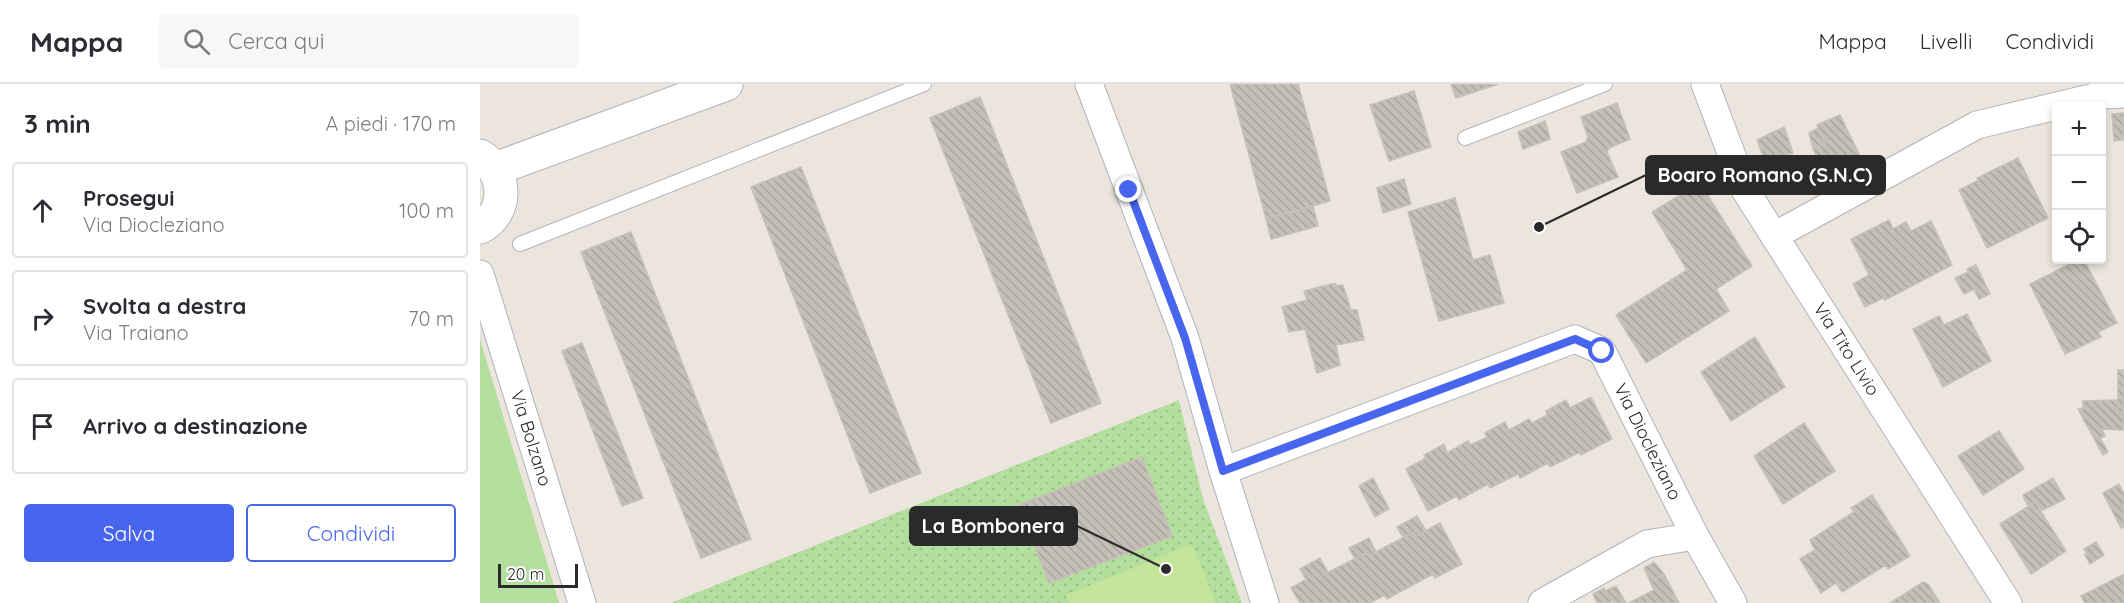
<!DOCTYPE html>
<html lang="it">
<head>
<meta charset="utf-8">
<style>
	body { margin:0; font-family:Quicksand,sans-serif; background:#f7f7f7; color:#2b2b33 }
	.controls { position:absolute; right:18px; top:18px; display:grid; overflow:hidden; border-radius:6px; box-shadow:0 3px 9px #0003 }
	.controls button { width:54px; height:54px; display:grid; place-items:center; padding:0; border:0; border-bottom:2px solid #e1e1e2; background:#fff; color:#2b2b33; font:30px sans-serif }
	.scale { position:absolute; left:18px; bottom:15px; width:80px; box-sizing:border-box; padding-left:6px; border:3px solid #2a2a2a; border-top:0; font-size:16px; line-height:21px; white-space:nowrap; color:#2a2a2a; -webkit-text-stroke:4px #fff; paint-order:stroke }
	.stop { position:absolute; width:18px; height:18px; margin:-14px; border:4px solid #4865ed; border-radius:50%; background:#fff }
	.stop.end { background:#4865ed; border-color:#fff; box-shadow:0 2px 6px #0008 }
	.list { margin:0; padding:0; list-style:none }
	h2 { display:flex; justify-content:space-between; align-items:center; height:78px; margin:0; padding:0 24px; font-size:26px }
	h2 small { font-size:20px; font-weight:400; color:#7c7c81 }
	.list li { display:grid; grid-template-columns:39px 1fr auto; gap:18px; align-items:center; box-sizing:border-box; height:96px; margin:0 12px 12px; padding:0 12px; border:2px solid #e1e1e2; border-radius:6px }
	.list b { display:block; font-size:22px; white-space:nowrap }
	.list p { margin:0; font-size:20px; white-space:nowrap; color:#7c7c81 }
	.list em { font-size:20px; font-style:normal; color:#7c7c81 }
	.actions { display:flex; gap:12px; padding:18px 24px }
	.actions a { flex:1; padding:14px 0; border:2px solid #4865ed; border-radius:6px; text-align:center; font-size:21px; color:#4865ed }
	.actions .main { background:#4865ed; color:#fff }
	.icon { flex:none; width:33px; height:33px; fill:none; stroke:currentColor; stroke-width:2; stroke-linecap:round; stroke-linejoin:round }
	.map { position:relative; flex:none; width:1644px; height:519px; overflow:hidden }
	header { display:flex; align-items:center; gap:36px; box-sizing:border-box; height:84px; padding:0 30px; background:#fff; border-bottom:2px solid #e1e1e2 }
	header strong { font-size:28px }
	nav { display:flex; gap:33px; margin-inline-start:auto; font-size:21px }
	.search { width:420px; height:54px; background:#f7f7f7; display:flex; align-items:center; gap:15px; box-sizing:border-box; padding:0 21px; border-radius:6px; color:#7c7c81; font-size:22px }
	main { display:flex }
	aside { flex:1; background:#fff }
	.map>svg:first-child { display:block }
	.grass { fill:#b3de9d }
	.park { fill:url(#park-dots) }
	.pitch { fill:#c4e49a }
	.building { fill:url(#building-back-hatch); stroke:#c6c1b7; stroke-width:1.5 }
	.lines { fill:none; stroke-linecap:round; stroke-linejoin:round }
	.lane-casing { stroke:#b0b3bd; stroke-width:16 }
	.street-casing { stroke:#b0b3bd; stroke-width:29 }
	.secondary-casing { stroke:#b0b3bd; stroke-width:35 }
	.lane { stroke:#fff; stroke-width:14 }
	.street { stroke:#fff; stroke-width:27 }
	.secondary { stroke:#fff; stroke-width:33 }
	.route { stroke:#4865ed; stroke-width:8 }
	.labels { text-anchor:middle; stroke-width:5; stroke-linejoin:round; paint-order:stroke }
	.street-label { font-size:18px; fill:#2a2a2a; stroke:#fff }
	.leader { fill:none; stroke:#2a2a2a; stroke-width:2 }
	.callout-dot { fill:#2a2a2a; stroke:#fff; stroke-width:2 }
	.callout { fill:#2a2a2a; stroke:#2a2a2a; stroke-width:2 }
	.callout-label { font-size:20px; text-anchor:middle; font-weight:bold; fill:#fff }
</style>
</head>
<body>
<header>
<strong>Mappa</strong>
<div class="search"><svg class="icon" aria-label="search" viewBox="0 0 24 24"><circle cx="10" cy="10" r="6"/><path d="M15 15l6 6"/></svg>Cerca qui</div>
<nav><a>Mappa</a><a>Livelli</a><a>Condividi</a></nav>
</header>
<main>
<aside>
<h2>3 min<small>A piedi · 170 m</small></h2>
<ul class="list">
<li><svg class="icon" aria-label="ahead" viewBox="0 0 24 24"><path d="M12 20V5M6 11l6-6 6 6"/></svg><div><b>Prosegui</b><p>Via Diocleziano</p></div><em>100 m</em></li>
<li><svg class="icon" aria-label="right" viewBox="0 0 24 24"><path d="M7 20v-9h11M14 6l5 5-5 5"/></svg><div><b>Svolta a destra</b><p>Via Traiano</p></div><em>70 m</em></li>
<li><svg class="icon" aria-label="arrive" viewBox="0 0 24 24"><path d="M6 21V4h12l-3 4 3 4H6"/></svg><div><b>Arrivo a destinazione</b></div></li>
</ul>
<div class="actions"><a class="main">Salva</a><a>Condividi</a></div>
</aside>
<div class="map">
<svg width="1644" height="519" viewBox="0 0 1644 519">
	<defs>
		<pattern id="park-dots" width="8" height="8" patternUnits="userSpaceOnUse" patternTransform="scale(1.5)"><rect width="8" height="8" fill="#b3de9d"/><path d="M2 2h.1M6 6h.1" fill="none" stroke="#9abf87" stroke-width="1.8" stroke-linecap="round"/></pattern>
		<pattern id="building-back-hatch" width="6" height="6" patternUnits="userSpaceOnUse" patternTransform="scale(1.5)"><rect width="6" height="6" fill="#c4bfb8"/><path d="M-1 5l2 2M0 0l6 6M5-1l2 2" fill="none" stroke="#a9a49e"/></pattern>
	</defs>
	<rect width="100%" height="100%" fill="#ebe5dd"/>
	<path class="grass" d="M 0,255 L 79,519 L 0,519 Z"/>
	<path class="park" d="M 699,316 L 723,415 L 762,519 L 191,519 Z"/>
	<path class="pitch" d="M 712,460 L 736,519 L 589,519 L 586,511 Z"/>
	<path class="building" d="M 750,0 L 818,0 L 850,117 L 786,135 Z
		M 971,0 L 1018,0 L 976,14 Z
		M 934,7 L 951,63 L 909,77 L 890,21 Z
		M 500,13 L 621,319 L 571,339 L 450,34 Z
		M 1137,19 L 1150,55 L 1129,64 L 1127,68 L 1138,93 L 1097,109 L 1081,68 L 1106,58 L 1108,53 L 1101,33 Z
		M 1644,29 L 1644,56 L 1634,57 L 1632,30 Z
		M 1360,31 L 1383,78 L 1359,90 L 1351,73 L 1339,78 L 1333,65 L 1345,59 L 1337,41 Z
		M 1065,37 L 1070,55 L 1043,65 L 1038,48 Z
		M 1304,43 L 1313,69 L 1286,80 L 1277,56 Z
		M 1339,44 L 1345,59 L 1333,65 L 1329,49 Z
		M 1538,74 L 1568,134 L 1507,164 L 1479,106 L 1499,96 L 1497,94 Z
		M 321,83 L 441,389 L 390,409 L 271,103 Z
		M 924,95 L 931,120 L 903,129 L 897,104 Z
		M 1220,99 L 1272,182 L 1236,205 L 1249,227 L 1166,279 L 1136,231 L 1207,186 L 1172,128 Z
		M 975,114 L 993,176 L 1010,171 L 1024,219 L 959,237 L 928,128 Z
		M 833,122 L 838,142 L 791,155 L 786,135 Z
		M 1409,136 L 1413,145 L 1426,138 L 1431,147 L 1451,137 L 1472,181 L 1405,216 L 1403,214 L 1385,223 L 1373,200 L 1389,191 L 1371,155 Z
		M 151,148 L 271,455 L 221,474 L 101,168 Z
		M 1598,176 L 1604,176 L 1637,239 L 1618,248 L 1621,253 L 1585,270 L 1550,200 Z
		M 1496,181 L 1510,210 L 1499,215 L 1494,205 L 1484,210 L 1475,194 L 1488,188 L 1487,185 Z
		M 855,199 L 857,202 L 863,201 L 871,226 L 877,226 L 884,256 L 856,261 L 860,281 L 837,289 L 825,245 L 809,248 L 802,223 L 827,216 L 824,207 Z
		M 1487,230 L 1511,277 L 1463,303 L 1433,245 L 1459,232 L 1464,241 Z
		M 1275,253 L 1305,303 L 1251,337 L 1221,288 Z
		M 102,259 L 163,414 L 142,422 L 82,267 Z
		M 1638,286 L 1644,286 L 1644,328 L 1638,328 Z
		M 1111,313 L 1132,355 L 1101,371 L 1100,368 L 1070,383 L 1068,379 L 1040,394 L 1038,390 L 1010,404 L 1008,400 L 979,416 L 977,412 L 948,427 L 926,385 L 946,374 L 944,371 L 964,360 L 967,369 L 988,357 L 991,361 L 1007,353 L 1005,349 L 1025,338 L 1029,346 L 1049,335 L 1052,339 L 1067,331 L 1066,327 L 1086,316 L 1090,324 Z
		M 1638,316 L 1638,328 L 1644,328 L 1644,346 L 1622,345 L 1625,352 L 1620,354 L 1628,368 L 1623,371 L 1598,325 L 1603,325 L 1603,317 Z
		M 1324,339 L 1355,387 L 1303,420 L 1274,372 Z
		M 1519,347 L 1544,385 L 1503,411 L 1478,372 Z
		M 662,373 L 692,452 L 569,499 L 539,421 Z
		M 893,394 L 909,425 L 895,433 L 879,402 Z
		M 1573,394 L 1585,415 L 1561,427 L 1555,418 L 1548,422 L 1543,411 Z
		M 1639,400 L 1644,410 L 1644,443 L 1641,444 L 1623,409 Z
		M 1392,411 L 1430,472 L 1408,485 L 1406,481 L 1362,508 L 1356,499 L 1341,509 L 1320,475 L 1335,466 L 1330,456 L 1374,428 L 1371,424 Z
		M 1555,418 L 1586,467 L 1551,490 L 1520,440 Z
		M 937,432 L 946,447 L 936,452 L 934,448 L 923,453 L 917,443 Z
		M 960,439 L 982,480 L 955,494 L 953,490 L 907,515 L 905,511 L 890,519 L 820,519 L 811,504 L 837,489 L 839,493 L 886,469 L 888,472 L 934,448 L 936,452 Z
		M 889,454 L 896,468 L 888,472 L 886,469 L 875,475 L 869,464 Z
		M 1616,458 L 1624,471 L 1610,480 L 1605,471 L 1607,470 L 1604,465 Z
		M 840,474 L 848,489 L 839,493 L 837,489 L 826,495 L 820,485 Z
		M 1174,478 L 1184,490 L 1170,497 L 1164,484 Z
		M 1184,490 L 1199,519 L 1149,519 L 1174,506 L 1170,497 Z
		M 1644,490 L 1644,519 L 1605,519 L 1601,512 Z
		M 1443,498 L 1448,500 L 1460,519 L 1410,519 Z
		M 1136,502 L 1146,519 L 1134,519 L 1133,517 L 1128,519 L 1117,519 L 1113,510 L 1124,504 L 1125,507 Z"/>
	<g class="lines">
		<g class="lane-casing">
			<path id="lane" d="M 985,54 L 1125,0
				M 40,160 L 444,0"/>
		</g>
		<g class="street-casing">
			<g id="street">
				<path d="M 609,0 L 705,254 L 743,387 L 785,519"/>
				<path id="s1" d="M 1225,0 L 1265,106 L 1528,519"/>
				<path d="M 1294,152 L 1497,41 L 1623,11 L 1644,10"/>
				<path id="s2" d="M 0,190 L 102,519"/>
				<path id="s3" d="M 743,387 L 1095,255 L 1122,267 L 1215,452 L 1253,519"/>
				<path d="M 1062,519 L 1167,460 L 1215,452"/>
			</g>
		</g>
		<g class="secondary-casing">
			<path id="secondary" d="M 0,72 C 27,88 29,128 0,143
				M 15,85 L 246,0"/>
		</g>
		<use href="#lane" class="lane"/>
		<use href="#street" class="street"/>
		<use href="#secondary" class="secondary"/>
	</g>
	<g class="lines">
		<path class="route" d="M 649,106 L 705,254 L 743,387 L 1095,255 L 1122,267"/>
	</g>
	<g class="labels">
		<g class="street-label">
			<text dy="6" stroke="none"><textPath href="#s1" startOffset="302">Via Tito Livio</textPath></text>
			<text dy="6" stroke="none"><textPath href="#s2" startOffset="172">Via Bolzano</textPath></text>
			<text dy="6" stroke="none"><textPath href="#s3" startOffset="507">Via Diocleziano</textPath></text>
		</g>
	</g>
	<path class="leader" d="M1059 143L1166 91M686 485L597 442"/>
	<g class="callout-dot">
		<circle cx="1059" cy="143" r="6"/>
		<circle cx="686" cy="485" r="6"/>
	</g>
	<g class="callout">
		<rect x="1166" y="72" width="239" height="38" rx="6"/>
		<rect x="430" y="423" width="167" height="38" rx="6"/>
	</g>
	<g class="callout-label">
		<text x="1285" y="98">Boaro Romano (S.N.C)</text>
		<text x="513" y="449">La Bombonera</text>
	</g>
</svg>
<div class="controls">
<button>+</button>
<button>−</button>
<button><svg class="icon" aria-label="locate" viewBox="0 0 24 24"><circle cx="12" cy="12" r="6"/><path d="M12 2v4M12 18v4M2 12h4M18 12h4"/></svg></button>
</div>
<div class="scale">20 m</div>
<div class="stop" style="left:1122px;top:267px"></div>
<div class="stop end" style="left:649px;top:106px"></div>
</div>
</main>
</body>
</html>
